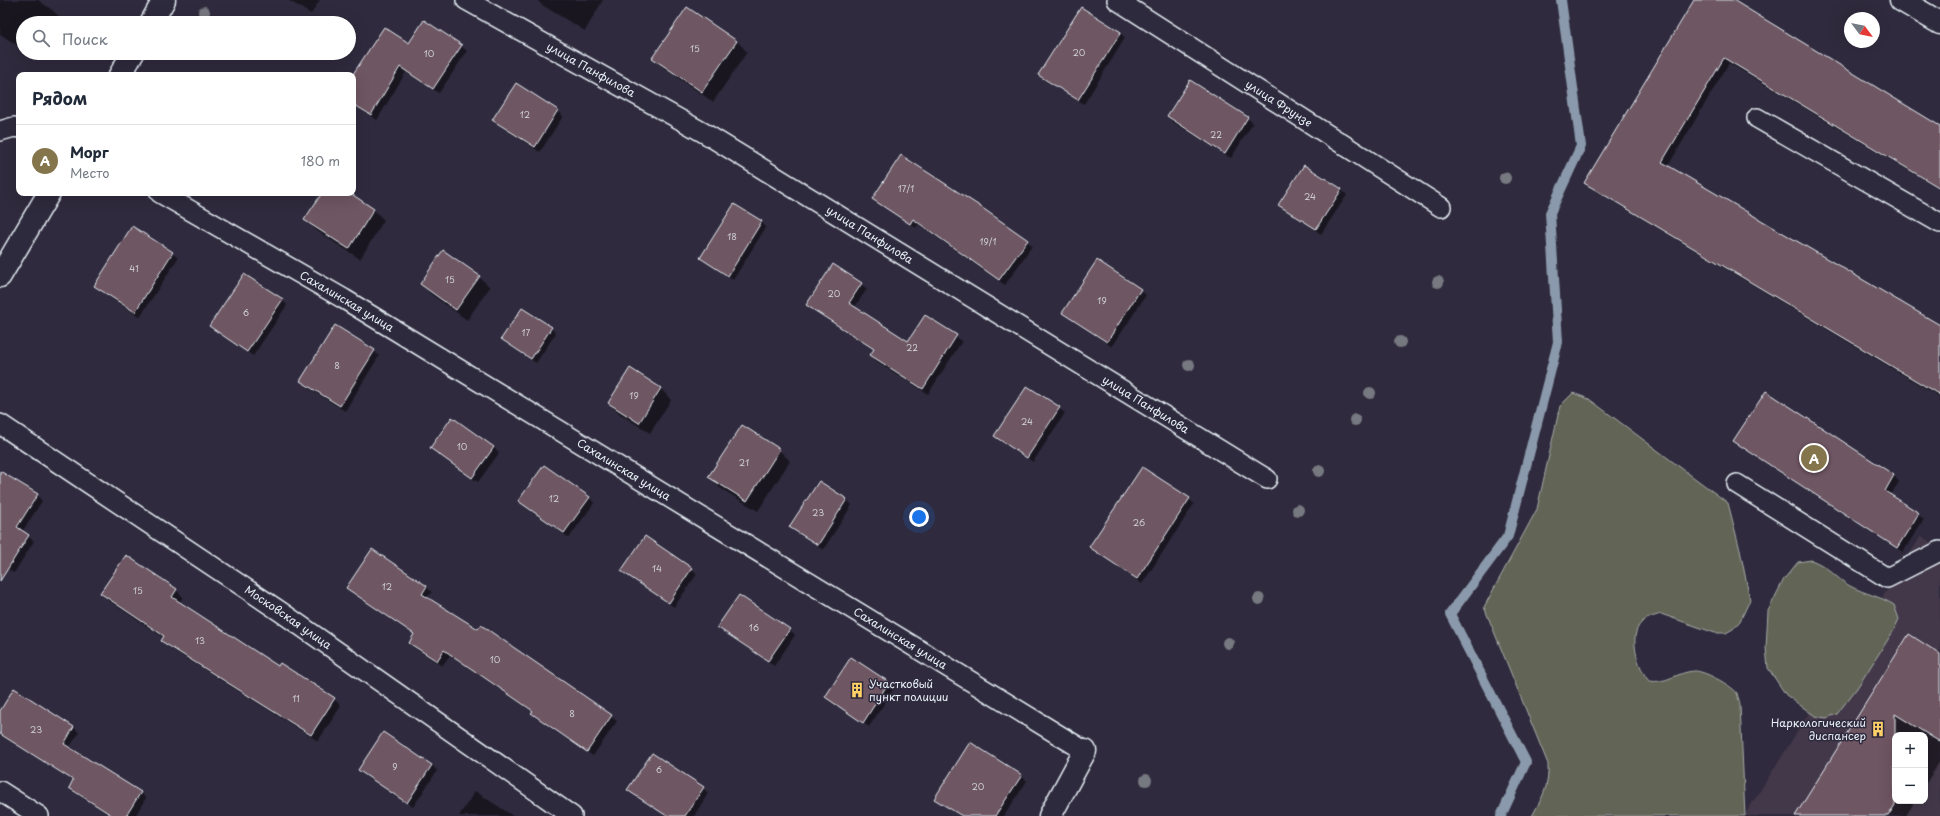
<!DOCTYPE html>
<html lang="ru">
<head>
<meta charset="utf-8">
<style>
	body { margin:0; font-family:"Playpen Sans",sans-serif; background:#f2f2f3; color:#1f2937 }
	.controls { position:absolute; right:12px; bottom:12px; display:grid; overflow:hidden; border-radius:8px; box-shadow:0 4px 16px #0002 }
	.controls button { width:36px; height:36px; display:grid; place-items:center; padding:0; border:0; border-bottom:1px solid #e0e1e3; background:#fff; color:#1f2937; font:20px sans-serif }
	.compass { position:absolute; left:1844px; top:12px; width:36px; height:36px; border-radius:50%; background:#fff; box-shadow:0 4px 16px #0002; rotate:122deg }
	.you { position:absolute; left:919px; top:517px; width:14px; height:14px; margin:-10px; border:3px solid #fff; border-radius:50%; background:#1a73e8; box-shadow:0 0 0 6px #1a73e833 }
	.badge { display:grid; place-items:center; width:26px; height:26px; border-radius:50%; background:#84754c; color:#fff; font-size:13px; font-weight:700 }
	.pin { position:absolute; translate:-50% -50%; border:2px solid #fff; box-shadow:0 1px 4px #0006 }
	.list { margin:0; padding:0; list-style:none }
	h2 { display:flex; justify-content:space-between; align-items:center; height:52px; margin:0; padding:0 16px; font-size:17px }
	h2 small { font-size:13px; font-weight:400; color:#747a83 }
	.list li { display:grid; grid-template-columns:26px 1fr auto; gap:12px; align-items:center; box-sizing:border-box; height:72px; padding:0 16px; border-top:1px solid #e0e1e3 }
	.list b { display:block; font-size:15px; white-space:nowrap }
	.list p { margin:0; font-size:13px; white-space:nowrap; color:#747a83 }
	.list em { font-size:13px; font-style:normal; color:#747a83 }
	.icon { flex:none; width:22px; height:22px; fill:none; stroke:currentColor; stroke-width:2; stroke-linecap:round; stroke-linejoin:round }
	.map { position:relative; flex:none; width:1940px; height:816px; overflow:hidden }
	.search { position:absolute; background:#fff; box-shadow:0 4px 16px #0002; left:16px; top:16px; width:340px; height:44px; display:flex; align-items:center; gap:10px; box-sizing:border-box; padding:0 14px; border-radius:22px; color:#747a83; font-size:15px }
	.panel { position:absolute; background:#fff; box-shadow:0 4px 16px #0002; left:16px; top:72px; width:340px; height:124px; border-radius:8px }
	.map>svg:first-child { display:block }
	.built { fill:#423748; fill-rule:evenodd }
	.green { fill:#626557; stroke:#a5aba8 }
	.shadow { fill:#0007 }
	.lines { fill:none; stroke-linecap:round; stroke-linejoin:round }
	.stream { stroke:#8a99ab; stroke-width:10 }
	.building { fill:#6e5662; stroke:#e8f1f8 }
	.lane-casing { stroke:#e8f1f8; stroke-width:22 }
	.street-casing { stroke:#e8f1f8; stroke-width:25 }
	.secondary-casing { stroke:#e8f1f8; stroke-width:25 }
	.lane { stroke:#2f2a3d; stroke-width:19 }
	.street { stroke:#2f2a3d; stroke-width:22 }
	.secondary { stroke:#2f2a3d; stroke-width:22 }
	.tree { fill:#777981 }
	.labels { text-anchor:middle; stroke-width:3; stroke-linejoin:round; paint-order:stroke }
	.number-label { font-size:9px; fill:#cacad2 }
	.street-label { font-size:11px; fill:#e8f1f8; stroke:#2f2a3d }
	.poi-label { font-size:11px; fill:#e8f1f8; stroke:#2f2a3d; text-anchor:start }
</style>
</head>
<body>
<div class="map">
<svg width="1940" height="816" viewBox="0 0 1940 816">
	<rect width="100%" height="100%" fill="#2f2a3d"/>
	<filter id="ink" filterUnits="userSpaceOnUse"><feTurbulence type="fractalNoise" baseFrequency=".025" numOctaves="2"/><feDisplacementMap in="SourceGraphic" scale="8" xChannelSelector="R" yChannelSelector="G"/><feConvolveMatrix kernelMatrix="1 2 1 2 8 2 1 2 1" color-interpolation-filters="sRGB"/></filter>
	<g filter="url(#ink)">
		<path class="built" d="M 1921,536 L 1940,548 L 1940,816 L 1744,816 ZM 1895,735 L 1925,735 L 1925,801 L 1895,801 Z"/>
		<path class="green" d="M 1573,393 L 1589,399 L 1728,503 L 1740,550 L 1750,600 L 1740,621 L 1733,629 L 1726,633 L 1715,633 L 1661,614 C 1655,616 1646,618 1641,623 C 1628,637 1638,668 1649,681 C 1667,684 1677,672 1694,671 C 1703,670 1731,685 1737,693 C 1738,696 1739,702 1740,705 L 1745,816 L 1532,816 C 1543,796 1549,787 1548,764 L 1484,607 L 1537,509 L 1560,406 Z
			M 1811,560 C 1829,566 1835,578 1850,586 C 1865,594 1880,596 1894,605 L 1899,619 L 1894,630 L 1857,688 L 1837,714 L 1826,718 L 1815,716 L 1786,695 L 1768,668 L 1766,648 L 1768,611 L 1784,579 L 1798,562 Z"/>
		<path class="shadow" d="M 0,0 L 38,0 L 52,10 L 63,20 L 61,23 L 23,23 L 23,49 L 0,34 Z
			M 288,0 L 320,0 L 311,14 Z
			M 537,0 L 603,0 L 585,31 L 542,5 Z
			M 1695,0 L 1730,0 L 1940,127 L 1940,189 L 1729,63 L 1668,166 L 1940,327 L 1940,397 L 1591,188 L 1586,183 Z
			M 1120,32 L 1125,38 L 1084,104 L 1045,80 L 1040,74 Z
			M 737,41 L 747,52 L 713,102 L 664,68 L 654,58 Z
			M 409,44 L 461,46 L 467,51 L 439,93 L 406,72 L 377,120 L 353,105 L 353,75 Z
			M 29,53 L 41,53 L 37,59 Z
			M 516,84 L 558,111 L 563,116 L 540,152 L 499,125 L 494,120 Z
			M 1168,116 L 1247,118 L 1253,123 L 1231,158 L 1173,122 Z
			M 1341,190 L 1347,195 L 1321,234 L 1279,204 Z
			M 323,193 L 348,193 L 374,210 L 384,220 L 360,259 L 317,231 L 306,220 Z
			M 874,199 L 1027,241 L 1032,246 L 1005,285 L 918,224 L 916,228 Z
			M 761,222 L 766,227 L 733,280 L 701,258 Z
			M 172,253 L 178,258 L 140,317 L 101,291 L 96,286 Z
			M 1097,261 L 1146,295 L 1112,347 L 1063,312 Z
			M 479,277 L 490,287 L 467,320 L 432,295 L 421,284 Z
			M 861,284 L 867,289 L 854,308 L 908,343 L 925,316 L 962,341 L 928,394 L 876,361 L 871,355 L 874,350 L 813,310 L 808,305 Z
			M 282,300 L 287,305 L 253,356 L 210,326 Z
			M 551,328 L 556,333 L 536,363 L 502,339 Z
			M 374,351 L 379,356 L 345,411 L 307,387 L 301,381 Z
			M 630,370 L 661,389 L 671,400 L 650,433 L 620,414 L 609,403 Z
			M 1027,387 L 1065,413 L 1033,462 L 995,436 Z
			M 1766,392 L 1894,476 L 1899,482 L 1890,496 L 1924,519 L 1903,552 L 1740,446 L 1735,441 Z
			M 494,447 L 499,453 L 478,482 L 431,448 Z
			M 779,450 L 790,461 L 758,511 L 720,488 L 710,477 Z
			M 0,472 L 37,495 L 42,501 L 22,532 L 34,541 L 14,573 L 0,564 Z
			M 589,497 L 594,503 L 569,538 L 520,501 Z
			M 1189,499 L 1194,504 L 1142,584 L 1090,547 Z
			M 847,500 L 852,505 L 823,550 L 791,527 Z
			M 645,537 L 697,574 L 674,607 L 622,571 Z
			M 426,587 L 432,592 L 427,598 L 478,631 L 481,626 L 617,721 L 593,756 L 538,718 L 533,712 L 450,655 L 442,666 L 415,648 L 410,643 L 415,635 L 347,588 Z
			M 176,590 L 183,597 L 179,603 L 279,667 L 334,699 L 341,706 L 318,741 L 170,648 L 162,641 L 164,638 L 108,600 L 101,593 Z
			M 718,627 L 790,630 L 795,635 L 774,666 Z
			M 1940,655 L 1940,761 L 1925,785 L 1925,735 L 1895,735 L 1895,801 L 1915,801 L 1906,816 L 1796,816 Z
			M 851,659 L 894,688 L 869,727 L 826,697 Z
			M 0,713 L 74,727 L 79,733 L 69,748 L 140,793 L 146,798 L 135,816 L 112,816 L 75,793 L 70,788 L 74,781 L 0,735 Z
			M 432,765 L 437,771 L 413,807 L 359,770 Z
			M 1021,776 L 1027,781 L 1004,816 L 960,816 L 936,798 Z
			M 703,788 L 708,793 L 694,816 L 666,816 L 629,790 Z
			M 475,791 L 513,816 L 459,816 Z"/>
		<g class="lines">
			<path class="stream" d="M 1501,816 L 1526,762 L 1450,614 L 1508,536 L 1558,342 L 1550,213 L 1581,146 L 1561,0"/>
		</g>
		<path class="building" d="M 1694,0 L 1733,0 L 1940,126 L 1940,188 L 1724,58 L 1662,162 L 1940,325 L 1940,395 L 1584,183 Z
			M 687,7 L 737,41 L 702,92 L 652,58 Z
			M 1081,7 L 1121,32 L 1078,100 L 1038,75 Z
			M 424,20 L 462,45 L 433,89 L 400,67 L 371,115 L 353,104 L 353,74 L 384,27 L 409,43 Z
			M 1190,80 L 1248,117 L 1225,154 L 1167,116 Z
			M 516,83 L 558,110 L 535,147 L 492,120 Z
			M 901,155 L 978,205 L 1028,240 L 999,280 L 913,219 L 910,224 L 872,199 Z
			M 1304,165 L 1342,189 L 1316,229 L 1278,205 Z
			M 322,193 L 350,193 L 374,209 L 349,249 L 304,220 Z
			M 734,204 L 762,221 L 728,276 L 700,258 Z
			M 132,226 L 173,252 L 135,312 L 94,286 Z
			M 443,250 L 480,276 L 456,310 L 420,284 Z
			M 1097,260 L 1141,289 L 1107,342 L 1062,313 Z
			M 833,264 L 862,283 L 849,303 L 908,341 L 925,315 L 957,335 L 923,389 L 870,355 L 874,349 L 806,305 Z
			M 244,274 L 283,299 L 247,352 L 209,326 Z
			M 522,308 L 552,327 L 531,359 L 501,339 Z
			M 335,325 L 375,350 L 340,406 L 300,381 Z
			M 630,368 L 661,388 L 639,423 L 608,403 Z
			M 1027,386 L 1060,407 L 1027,458 L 994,436 Z
			M 1766,391 L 1894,475 L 1885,491 L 1919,513 L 1897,548 L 1733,441 Z
			M 452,417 L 494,447 L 472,478 L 430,448 Z
			M 742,425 L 780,449 L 747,501 L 708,477 Z
			M 544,465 L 590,497 L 564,533 L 518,501 Z
			M 1142,467 L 1190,498 L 1137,579 L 1089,547 Z
			M 0,471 L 38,494 L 17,527 L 29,535 L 0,581 Z
			M 819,481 L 847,499 L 818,545 L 789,527 Z
			M 645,536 L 692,568 L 669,603 L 621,571 Z
			M 372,549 L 427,586 L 422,594 L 478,629 L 481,625 L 612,715 L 587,752 L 531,713 L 533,711 L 444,650 L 437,661 L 409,643 L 414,634 L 346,588 Z
			M 126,555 L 177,589 L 172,597 L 278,666 L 280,663 L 335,698 L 311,735 L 161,641 L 164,636 L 100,593 Z
			M 739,595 L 790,629 L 768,661 L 717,627 Z
			M 1909,634 L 1940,654 L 1940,742 L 1895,714 L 1895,805 L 1888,816 L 1795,816 Z
			M 851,657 L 889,682 L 863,723 L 825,697 Z
			M 14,688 L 74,727 L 64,744 L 141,792 L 126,816 L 113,816 L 69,788 L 73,780 L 0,734 L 0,711 Z
			M 383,732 L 432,765 L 407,803 L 358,770 Z
			M 970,742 L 1022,775 L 995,816 L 962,816 L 934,799 Z
			M 652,753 L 704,787 L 685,816 L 667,816 L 627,790 Z"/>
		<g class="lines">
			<g class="lane-casing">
				<g id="lane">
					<path id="s1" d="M 466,0 L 706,134 L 1267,479"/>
					<path id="s2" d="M 1117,0 L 1441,207"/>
					<path d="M 1757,118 L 1940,223"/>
					<path d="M 0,131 L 14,127 L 19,128"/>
					<path id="s3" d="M 160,193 L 344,299 L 1085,751"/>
					<path id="s4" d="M 0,424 L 281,612 L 572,816"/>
					<path d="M 1737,484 L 1887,578 L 1940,551"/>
					<path d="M 0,791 L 39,816"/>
				</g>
			</g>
			<g class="street-casing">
				<path id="street" d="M 1901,0 L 1940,23
					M 1050,816 L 1085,751"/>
			</g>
			<g class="secondary-casing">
				<path id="secondary" d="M 151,23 L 164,0
					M 120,75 L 133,53
					M 0,276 L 49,193"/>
			</g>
			<use href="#lane" class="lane"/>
			<use href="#street" class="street"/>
			<use href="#secondary" class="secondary"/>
		</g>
		<g class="tree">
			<circle cx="204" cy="12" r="6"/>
			<circle cx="1505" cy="178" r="6"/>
			<circle cx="1438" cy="282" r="6"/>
			<circle cx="1400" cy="342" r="6"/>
			<circle cx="1189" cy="365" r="6"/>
			<circle cx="1370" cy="393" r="6"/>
			<circle cx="1355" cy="420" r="6"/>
			<circle cx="1319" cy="471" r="6"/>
			<circle cx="1298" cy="510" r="6"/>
			<circle cx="1259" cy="599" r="6"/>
			<circle cx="1228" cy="643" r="6"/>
			<circle cx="1146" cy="780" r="6"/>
		</g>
	</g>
	<defs>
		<g id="building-bare" transform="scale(1.2)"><path d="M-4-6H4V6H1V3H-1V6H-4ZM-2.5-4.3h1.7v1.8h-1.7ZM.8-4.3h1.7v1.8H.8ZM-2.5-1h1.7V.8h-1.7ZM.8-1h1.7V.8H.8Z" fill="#ffd166" stroke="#2f2a3d" stroke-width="2.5" paint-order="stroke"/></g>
	</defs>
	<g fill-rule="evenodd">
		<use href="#building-bare" x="857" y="690"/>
		<use href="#building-bare" x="1878" y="729"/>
	</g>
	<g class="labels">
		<g class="number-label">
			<text x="695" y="52">15</text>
			<text x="1079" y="56">20</text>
			<text x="429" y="57">10</text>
			<text x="525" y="118">12</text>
			<text x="1216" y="138">22</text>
			<text x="906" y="192">17/1</text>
			<text x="1310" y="200">24</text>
			<text x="732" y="240">18</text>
			<text x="988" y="245">19/1</text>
			<text x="134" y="272">41</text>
			<text x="450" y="283">15</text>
			<text x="834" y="297">20</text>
			<text x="1102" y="304">19</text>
			<text x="246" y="316">6</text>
			<text x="526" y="336">17</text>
			<text x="912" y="351">22</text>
			<text x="337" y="369">8</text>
			<text x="634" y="399">19</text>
			<text x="1027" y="425">24</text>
			<text x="462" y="450">10</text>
			<text x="744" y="466">21</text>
			<text x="554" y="502">12</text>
			<text x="818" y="516">23</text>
			<text x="1139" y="526">26</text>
			<text x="657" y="572">14</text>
			<text x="387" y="590">12</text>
			<text x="138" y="594">15</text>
			<text x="754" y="631">16</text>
			<text x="200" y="644">13</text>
			<text x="495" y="663">10</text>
			<text x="296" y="702">11</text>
			<text x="572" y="717">8</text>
			<text x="36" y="733">23</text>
			<text x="395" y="770">9</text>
			<text x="659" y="773">6</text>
			<text x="978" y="790">20</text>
		</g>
		<g class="street-label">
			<text dy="4" stroke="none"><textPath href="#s1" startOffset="143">улица Панфилова</textPath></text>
			<text dy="4" stroke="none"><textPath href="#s2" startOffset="192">улица Фрунзе</textPath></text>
			<text dy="4" stroke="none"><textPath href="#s1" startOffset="467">улица Панфилова</textPath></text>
			<text dy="4" stroke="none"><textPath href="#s3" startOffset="216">Сахалинская улица</textPath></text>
			<text dy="4" stroke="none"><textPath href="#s1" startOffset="791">улица Панфилова</textPath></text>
			<text dy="4" stroke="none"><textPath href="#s3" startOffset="540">Сахалинская улица</textPath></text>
			<text dy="4" stroke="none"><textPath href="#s4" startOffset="347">Московская улица</textPath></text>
			<text dy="4" stroke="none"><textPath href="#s3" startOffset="864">Сахалинская улица</textPath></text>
		</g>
		<g class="poi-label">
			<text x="869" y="688">Участковый<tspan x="869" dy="13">пункт полиции</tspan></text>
			<text x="1866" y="727" text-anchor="end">Наркологический<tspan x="1866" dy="13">диспансер</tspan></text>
		</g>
	</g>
</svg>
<div class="controls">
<button>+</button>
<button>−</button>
</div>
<svg class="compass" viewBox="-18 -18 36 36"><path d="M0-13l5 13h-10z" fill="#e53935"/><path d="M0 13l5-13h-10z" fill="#747a83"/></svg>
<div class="you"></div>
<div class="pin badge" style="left:1814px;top:458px">A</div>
<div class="search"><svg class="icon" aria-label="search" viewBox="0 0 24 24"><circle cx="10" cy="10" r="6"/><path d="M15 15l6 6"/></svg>Поиск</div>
<section class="panel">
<h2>Рядом<small></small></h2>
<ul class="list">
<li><span class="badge">A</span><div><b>Морг</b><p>Место</p></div><em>180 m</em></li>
</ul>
</section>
</div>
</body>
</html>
